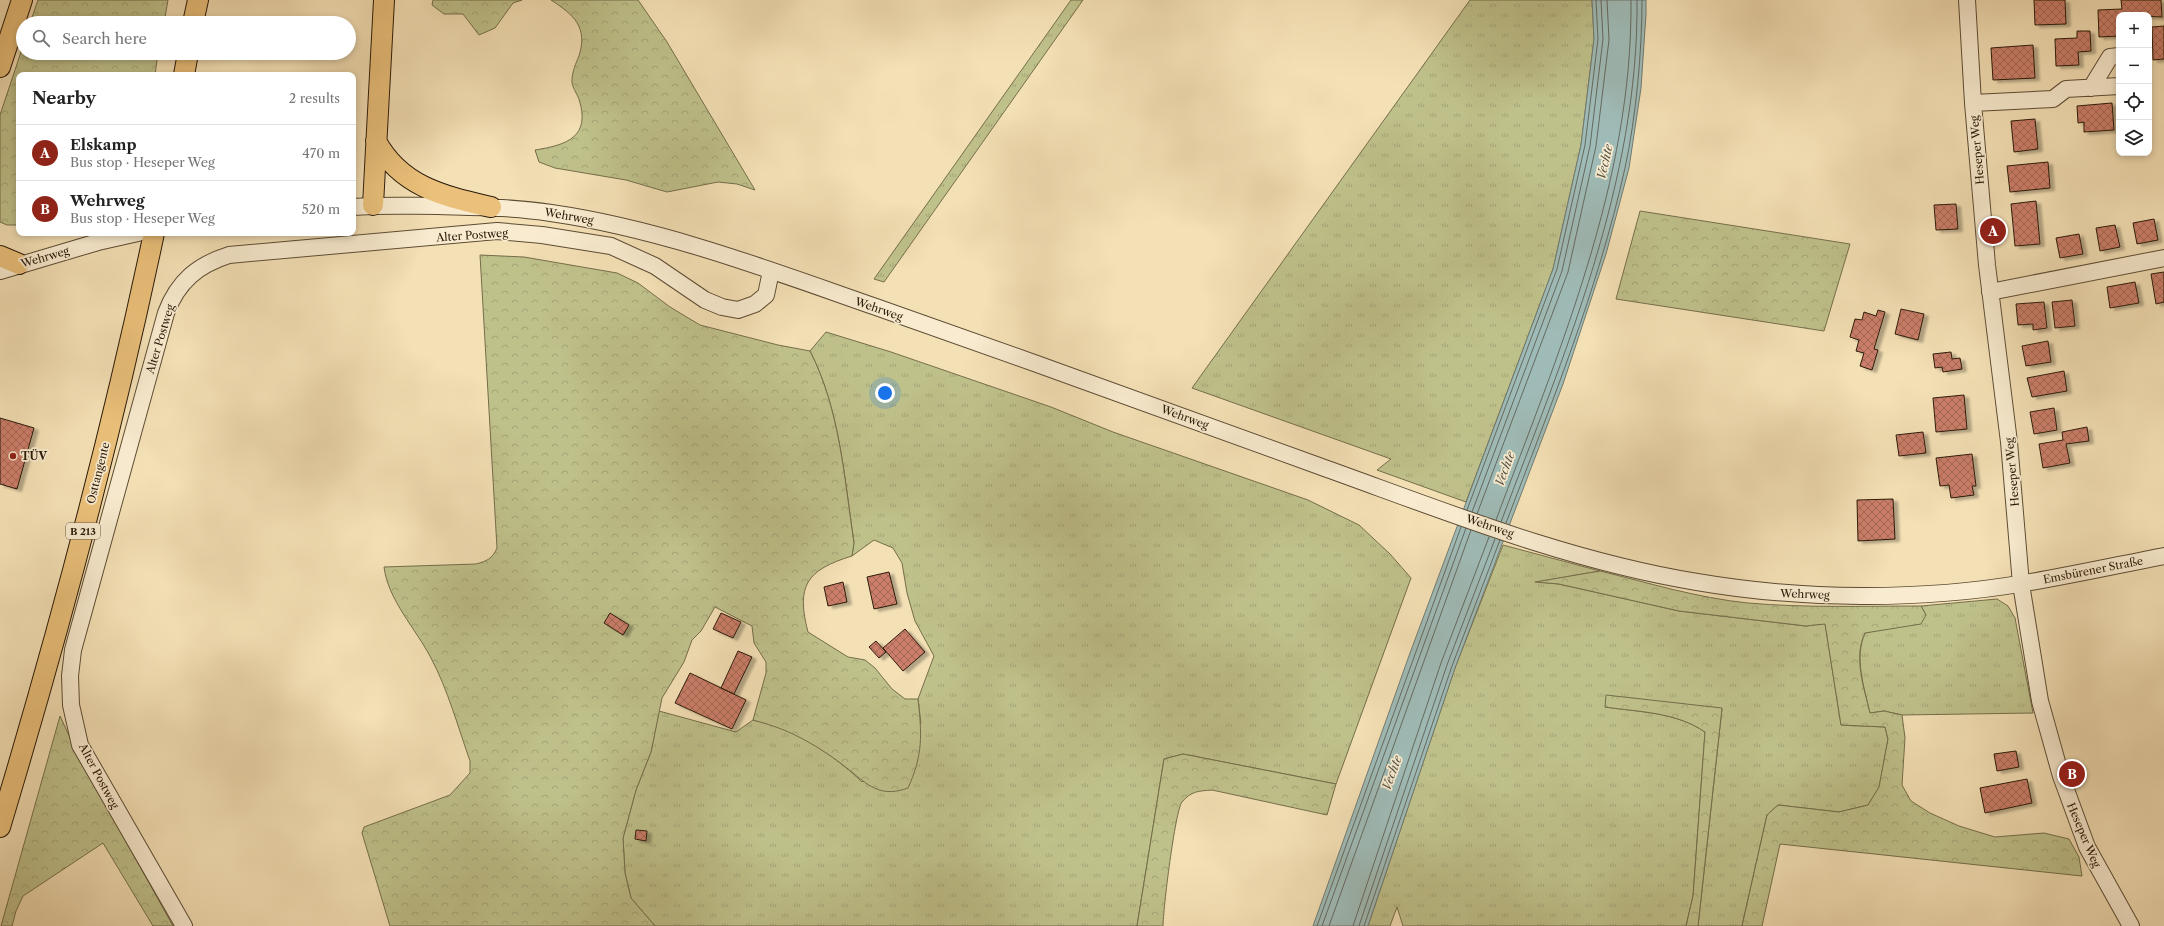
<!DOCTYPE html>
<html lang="en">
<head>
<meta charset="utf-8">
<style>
	body { margin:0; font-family:"Libre Caslon Text",serif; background:#f2f2f2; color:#222 }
	.controls { position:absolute; right:12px; top:12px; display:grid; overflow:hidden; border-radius:8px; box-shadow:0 2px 6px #0003 }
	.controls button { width:36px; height:36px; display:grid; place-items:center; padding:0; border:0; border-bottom:1px solid #e0e0e0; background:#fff; color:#222; font:20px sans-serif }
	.you { position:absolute; left:885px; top:393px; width:14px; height:14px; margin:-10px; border:3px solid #fff; border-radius:50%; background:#1a73e8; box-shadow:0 0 0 6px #1a73e833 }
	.badge { display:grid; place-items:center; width:26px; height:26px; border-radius:50%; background:#8f2418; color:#fff; font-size:13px; font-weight:700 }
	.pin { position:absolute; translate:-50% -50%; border:2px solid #fff; box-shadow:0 1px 4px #0006 }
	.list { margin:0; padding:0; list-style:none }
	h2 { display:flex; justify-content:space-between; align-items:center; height:52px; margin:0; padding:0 16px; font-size:17px }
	h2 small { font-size:13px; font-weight:400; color:#767676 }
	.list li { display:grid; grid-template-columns:26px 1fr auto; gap:12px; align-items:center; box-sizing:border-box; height:56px; padding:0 16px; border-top:1px solid #e0e0e0 }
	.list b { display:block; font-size:15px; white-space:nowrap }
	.list p { margin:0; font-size:13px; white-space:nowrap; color:#767676 }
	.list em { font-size:13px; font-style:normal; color:#767676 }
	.icon { flex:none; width:22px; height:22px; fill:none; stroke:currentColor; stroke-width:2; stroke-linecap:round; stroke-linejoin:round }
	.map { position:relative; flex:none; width:2164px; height:926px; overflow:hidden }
	.search { position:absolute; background:#fff; box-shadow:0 2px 6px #0003; left:16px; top:16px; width:340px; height:44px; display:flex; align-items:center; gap:10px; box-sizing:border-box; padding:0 14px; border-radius:22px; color:#767676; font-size:15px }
	.panel { position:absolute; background:#fff; box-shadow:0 2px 6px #0003; left:16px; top:72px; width:340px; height:164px; border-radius:8px }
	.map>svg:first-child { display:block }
	.grass { fill:url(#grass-tufts); stroke:#756e4a }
	.forest { fill:url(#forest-crowns); stroke:#756e4a }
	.water { fill:#9fbbb7; stroke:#717b71 }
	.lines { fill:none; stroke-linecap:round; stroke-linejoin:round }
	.shore { stroke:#656a60; stroke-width:1 }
	.building { fill:url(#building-cross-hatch); stroke:#2b1a09; filter:url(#shadow) }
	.minor-casing { stroke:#5d4c34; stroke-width:18 }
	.major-casing { stroke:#2b1a09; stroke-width:22 }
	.minor { stroke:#f8ebcf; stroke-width:16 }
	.major { stroke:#eac07a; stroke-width:20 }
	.poi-dot { fill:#8f2418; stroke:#f8ebcf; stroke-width:1.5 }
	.labels { text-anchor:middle; stroke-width:3.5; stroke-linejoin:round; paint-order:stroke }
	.shield { fill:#f8ebcf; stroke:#685944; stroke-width:1 }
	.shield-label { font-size:10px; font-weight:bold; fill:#2b1a09 }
	.street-label { font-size:11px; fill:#2b1a09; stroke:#f8ebcf }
	.poi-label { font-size:11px; font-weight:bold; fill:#2b1a09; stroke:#f8ebcf; text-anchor:start }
	.water-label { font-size:12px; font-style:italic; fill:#545246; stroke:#f8ebcf }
</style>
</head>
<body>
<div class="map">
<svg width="2164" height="926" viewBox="0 0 2164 926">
	<defs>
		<pattern id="grass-tufts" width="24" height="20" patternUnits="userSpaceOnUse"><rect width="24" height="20" fill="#bfc18b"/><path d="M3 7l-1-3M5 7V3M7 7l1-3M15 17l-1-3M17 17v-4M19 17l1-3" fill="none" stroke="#a4a577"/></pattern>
		<pattern id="forest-crowns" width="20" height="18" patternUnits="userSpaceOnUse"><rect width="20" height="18" fill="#bfc18b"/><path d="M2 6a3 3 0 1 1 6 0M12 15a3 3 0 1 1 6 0" fill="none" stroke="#a4a577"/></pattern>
		<pattern id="building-cross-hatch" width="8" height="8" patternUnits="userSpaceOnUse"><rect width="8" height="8" fill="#cb7e69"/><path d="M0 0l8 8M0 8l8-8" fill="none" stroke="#a56655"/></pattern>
		<filter id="shadow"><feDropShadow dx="4.5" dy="2.5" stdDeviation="1" flood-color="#0004"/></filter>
	</defs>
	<rect width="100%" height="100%" fill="#f4e0b5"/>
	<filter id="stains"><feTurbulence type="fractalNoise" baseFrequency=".005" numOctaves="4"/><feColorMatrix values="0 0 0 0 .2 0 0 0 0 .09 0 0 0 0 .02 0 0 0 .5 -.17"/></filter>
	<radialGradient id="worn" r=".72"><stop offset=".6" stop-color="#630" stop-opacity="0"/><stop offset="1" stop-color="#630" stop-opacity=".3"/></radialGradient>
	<path class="grass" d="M 1071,0 L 1083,0 L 884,282 L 874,279 Z
		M 1470,0 L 1592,0 L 1594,39 L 1581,145 L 1553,269 L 1466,502 L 1377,470 L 1391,459 L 1192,388 Z
		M 826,332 L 891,352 L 1051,407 L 1113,432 L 1308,500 L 1359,525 L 1390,554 L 1411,578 L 1336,784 L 1183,754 L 1164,759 L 1137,926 L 655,926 L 631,898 L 625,873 L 623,838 L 636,790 L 651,752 L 659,711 L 736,732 L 753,720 C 761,722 771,724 780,727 C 806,737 842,762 862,782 L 921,724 L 918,699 L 934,656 L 915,621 L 907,593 L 902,563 L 893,548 L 874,540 L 852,556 L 854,542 C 844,477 840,410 810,351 Z
		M 1503,545 L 1600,571 L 1537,582 L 1559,584 L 1679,611 L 1806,626 L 1825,623 L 1841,725 L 1885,727 L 1888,739 L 1879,788 L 1868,805 L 1839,812 L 1778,805 L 1767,815 L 1742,926 L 1698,926 L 1722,709 L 1605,707 C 1639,712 1676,712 1705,732 L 1693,896 L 1686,926 L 1403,926 L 1397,907 L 1390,926 L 1368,926 L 1455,668 Z
		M 1997,599 L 2008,606 L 2015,618 L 2033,713 L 1902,715 L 1884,711 L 1870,713 C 1864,687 1854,658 1865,633 L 1884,629 L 1926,615 L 1921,606 Z"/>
	<path class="forest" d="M 38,0 L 168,0 L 164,23 L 30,23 Z
		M 433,0 L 522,0 L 513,3 L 495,28 L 479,35 L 463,14 L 444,14 L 432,5 Z
		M 551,0 L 638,0 L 667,42 L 755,190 L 737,184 L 718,182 L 667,192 L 626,180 L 555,168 L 539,162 L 535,150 C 567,145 591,137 579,99 C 577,94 571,85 572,80 C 572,72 576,63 579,56 C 588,27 574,15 551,0 Z
		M 23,46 L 23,53 L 158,53 L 155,75 L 19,75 L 19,225 L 7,225 L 0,222 L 0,115 Z
		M 1640,211 L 1850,244 L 1824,331 L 1616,299 Z
		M 480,255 L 524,257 L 617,273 L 638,283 L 670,307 L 700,325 L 778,345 L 810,351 C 840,410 844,477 854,543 L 852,556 C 806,570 796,586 808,632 L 848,657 L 865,660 L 875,668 L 892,689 L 905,699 L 918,699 C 922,735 923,755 908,788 C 883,797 871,788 853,773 C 840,762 824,751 810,743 C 789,731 775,726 753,720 L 766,673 L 766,662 L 754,643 L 752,626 L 715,607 L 701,631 L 692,640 L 684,662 L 662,698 L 651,752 L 636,790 L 623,838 L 625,873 L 631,898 L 655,926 L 390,926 L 362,833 L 364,827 L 450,795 L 470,773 L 470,761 C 458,727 448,690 431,658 C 416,629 388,600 384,567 L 476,564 C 487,561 492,559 497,548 Z
		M 1600,571 C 1649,583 1698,598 1748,603 C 1805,608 1863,606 1921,606 L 1926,615 L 1921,624 L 1865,633 C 1853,657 1864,688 1870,713 L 1884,711 L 1902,715 L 1905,738 L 1902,785 L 1911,801 L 1930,813 L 1959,826 L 1995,837 L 2044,833 L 2069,839 L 2079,857 L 2082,876 L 1780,844 L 1762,926 L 1742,926 L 1767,815 L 1778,805 L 1839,812 L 1868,805 L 1879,787 L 1888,739 L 1885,727 L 1841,725 L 1825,624 L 1806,626 L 1679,611 L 1559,584 L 1535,582 Z
		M 1606,695 L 1722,708 L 1698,926 L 1686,926 L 1693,896 L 1705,732 C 1676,712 1639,712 1605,707 Z
		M 60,716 L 79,757 L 173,926 L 153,926 L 103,843 L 23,896 L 16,911 L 12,926 L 1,926 Z
		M 1183,754 L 1336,784 L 1327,815 L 1212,790 C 1199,791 1191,791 1182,802 C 1175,811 1163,910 1163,926 L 1137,926 L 1164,759 Z"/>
	<path class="water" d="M 1592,0 L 1646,0 L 1646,14 L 1641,88 L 1629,168 L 1606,254 L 1563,384 L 1455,668 L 1368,926 L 1313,926 L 1410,653 L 1553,269 L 1581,145 L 1594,39 Z"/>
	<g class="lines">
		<path class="shore" d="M 1467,510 L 1557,269 L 1585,145 L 1598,39 L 1596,0
			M 1472,512 L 1562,271 L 1590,146 L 1603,39 L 1601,0
			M 1477,514 L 1568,272 L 1596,146 L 1609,40 L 1607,0
			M 1496,520 C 1558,353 1633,181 1631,0
			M 1501,522 C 1564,354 1639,182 1637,0
			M 1506,523 C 1550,407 1598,290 1625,168 C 1636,117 1642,52 1642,0
			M 1317,926 L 1461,527
			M 1322,926 L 1466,528
			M 1329,926 L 1471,530
			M 1353,926 L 1441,663 L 1489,537
			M 1359,926 L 1447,665 L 1495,539
			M 1364,926 L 1452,666 L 1500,540"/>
	</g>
	<path class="building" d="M 2034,0 L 2065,0 L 2066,24 L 2035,25 Z
		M 2121,0 L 2161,0 L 2162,17 L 2119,15 L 2119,36 L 2099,37 L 2098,10 L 2122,9 Z
		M 2164,26 L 2164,59 L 2153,60 L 2152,27 Z
		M 2077,31 L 2090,31 L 2091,51 L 2078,52 L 2079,65 L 2056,66 L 2055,39 L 2077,38 Z
		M 2033,45 L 2035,78 L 1993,80 L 1991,48 Z
		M 2112,103 L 2114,130 L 2084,132 L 2084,122 L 2078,123 L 2077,106 Z
		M 2035,119 L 2038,149 L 2014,152 L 2011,121 Z
		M 2048,162 L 2050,188 L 2010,192 L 2007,166 Z
		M 2036,201 L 2040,244 L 2015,246 L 2011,204 Z
		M 1956,204 L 1958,229 L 1936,230 L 1934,205 Z
		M 2154,219 L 2158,240 L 2137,244 L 2133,223 Z
		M 2115,225 L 2120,247 L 2100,251 L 2096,228 Z
		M 2079,234 L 2083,254 L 2060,258 L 2056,238 Z
		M 2164,272 L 2164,302 L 2156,304 L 2151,274 Z
		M 2135,282 L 2139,303 L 2110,308 L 2107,287 Z
		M 2072,300 L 2075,326 L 2055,328 L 2052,302 Z
		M 2044,302 L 2047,328 L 2033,330 L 2033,324 L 2018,325 L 2016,304 Z
		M 1901,309 L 1924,314 L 1918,340 L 1895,334 Z
		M 1878,310 L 1885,312 L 1874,349 L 1878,350 L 1872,370 L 1860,366 L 1864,353 L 1856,351 L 1859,340 L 1850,337 L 1855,319 L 1862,320 L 1864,312 L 1876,316 Z
		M 2048,341 L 2051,362 L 2026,366 L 2022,346 Z
		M 1951,352 L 1952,359 L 1960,358 L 1962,369 L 1943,372 L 1942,367 L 1935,368 L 1933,354 Z
		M 2064,371 L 2067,391 L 2032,397 L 2027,378 Z
		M 1964,395 L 1967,429 L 1936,432 L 1933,398 Z
		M 2054,408 L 2057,430 L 2034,434 L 2030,412 Z
		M 0,418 L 34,428 L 17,489 L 0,484 Z
		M 2087,427 L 2089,441 L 2066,444 L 2070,463 L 2043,468 L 2039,444 L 2063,440 L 2062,432 Z
		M 1923,432 L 1926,453 L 1899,456 L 1896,435 Z
		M 1972,454 L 1976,486 L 1972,486 L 1974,495 L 1951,498 L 1949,485 L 1940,486 L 1936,458 Z
		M 1893,499 L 1895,539 L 1858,541 L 1857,500 Z
		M 889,572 L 897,604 L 874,609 L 867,577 Z
		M 843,582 L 847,602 L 828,606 L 824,587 Z
		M 610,613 L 629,625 L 623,635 L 604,623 Z
		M 721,613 L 741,622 L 733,638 L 713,629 Z
		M 905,629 L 925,652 L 903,671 L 883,648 Z
		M 876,641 L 886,652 L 879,658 L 869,647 Z
		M 738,651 L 752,657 L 734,694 L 721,688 Z
		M 690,673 L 746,700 L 732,729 L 675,703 Z
		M 2016,751 L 2019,767 L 1997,771 L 1994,754 Z
		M 2027,779 L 2032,803 L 1985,813 L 1980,788 Z
		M 636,830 L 647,831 L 646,841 L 635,839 Z"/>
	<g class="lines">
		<g class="minor-casing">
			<path id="minor" d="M 1967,0 L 1973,103 L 1987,265 L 2009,442 L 2021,584 L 2040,701 L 2061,776 L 2087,847 L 2131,926
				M 2091,88 L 2110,57 L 2119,56
				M 1973,103 L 2053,99 L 2066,89 L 2119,86
				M 353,207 C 381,205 409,206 438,206 C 475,207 513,207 551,213 C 662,229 770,270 876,307 C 1024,359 1172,412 1319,466 C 1442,510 1567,561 1697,582 C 1802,600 1920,601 2025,583 C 2072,575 2118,565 2164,556
				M 0,271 L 98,242 L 138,233
				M 1990,292 L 2164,258
				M 184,926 L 80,745 L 71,705 L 70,676 L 73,650 L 166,313 C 178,281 198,265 229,255 L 497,231 L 542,235 L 611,246 L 655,266 L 705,300 L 722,307 L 738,310 L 755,304 L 766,295 L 771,271"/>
		</g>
		<g class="major-casing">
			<path id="major" d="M 193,23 L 198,0
				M 0,67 L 22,0
				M 184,75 L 188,53
				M 376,141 C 401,187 444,196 491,207
				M 373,205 L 384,0
				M 0,256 L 19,264
				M 0,827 C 59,631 112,433 154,233"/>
		</g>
		<use href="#minor" class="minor"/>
		<use href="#major" class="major"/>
	</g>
	<circle class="poi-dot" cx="13" cy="456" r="4"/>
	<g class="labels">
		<rect class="shield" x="66" y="523" width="34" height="16" rx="3"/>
		<g class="shield-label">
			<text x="83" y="535">B 213</text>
		</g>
		<g class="street-label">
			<text transform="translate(1977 150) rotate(-95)" y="4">Heseper Weg</text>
			<text transform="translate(569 216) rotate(10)" y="4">Wehrweg</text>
			<text transform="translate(472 235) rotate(-4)" y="4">Alter Postweg</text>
			<text transform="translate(45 257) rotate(-16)" y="4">Wehrweg</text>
			<text transform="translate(879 309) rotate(19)" y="4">Wehrweg</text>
			<text transform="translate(160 339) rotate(-73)" y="4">Alter Postweg</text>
			<text transform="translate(1185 417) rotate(20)" y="4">Wehrweg</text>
			<text transform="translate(2012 472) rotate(-95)" y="4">Heseper Weg</text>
			<text transform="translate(98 473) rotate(-76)" y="4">Osttangente</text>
			<text transform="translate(1490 526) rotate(19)" y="4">Wehrweg</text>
			<text transform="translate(2093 570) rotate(-11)" y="4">Emsbürener Straße</text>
			<text transform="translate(1805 594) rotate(2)" y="4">Wehrweg</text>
			<text transform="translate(99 776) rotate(62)" y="4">Alter Postweg</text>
			<text transform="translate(2084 835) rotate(67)" y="4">Heseper Weg</text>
		</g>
		<g class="poi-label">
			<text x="21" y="460">TÜV</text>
		</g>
		<g class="water-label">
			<text transform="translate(1605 162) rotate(-77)" y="4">Vechte</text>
			<text transform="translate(1505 469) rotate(-70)" y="4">Vechte</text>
			<text transform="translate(1392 773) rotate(-70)" y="4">Vechte</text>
		</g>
	</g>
	<rect width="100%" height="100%" filter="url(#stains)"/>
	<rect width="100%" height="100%" fill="url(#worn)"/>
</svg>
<div class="controls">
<button>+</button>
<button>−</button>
<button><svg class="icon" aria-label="locate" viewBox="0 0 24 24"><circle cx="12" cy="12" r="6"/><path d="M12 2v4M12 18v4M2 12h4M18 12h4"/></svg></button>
<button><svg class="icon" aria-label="layers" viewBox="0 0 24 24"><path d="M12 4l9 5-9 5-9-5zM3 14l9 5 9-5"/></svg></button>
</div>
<div class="you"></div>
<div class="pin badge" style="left:1993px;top:231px">A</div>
<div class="pin badge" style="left:2072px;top:774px">B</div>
<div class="search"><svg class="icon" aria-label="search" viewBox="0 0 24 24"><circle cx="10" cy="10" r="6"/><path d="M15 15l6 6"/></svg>Search here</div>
<section class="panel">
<h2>Nearby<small>2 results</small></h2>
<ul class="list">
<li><span class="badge">A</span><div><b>Elskamp</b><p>Bus stop · Heseper Weg</p></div><em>470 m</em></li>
<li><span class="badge">B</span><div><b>Wehrweg</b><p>Bus stop · Heseper Weg</p></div><em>520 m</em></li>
</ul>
</section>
</div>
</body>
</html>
